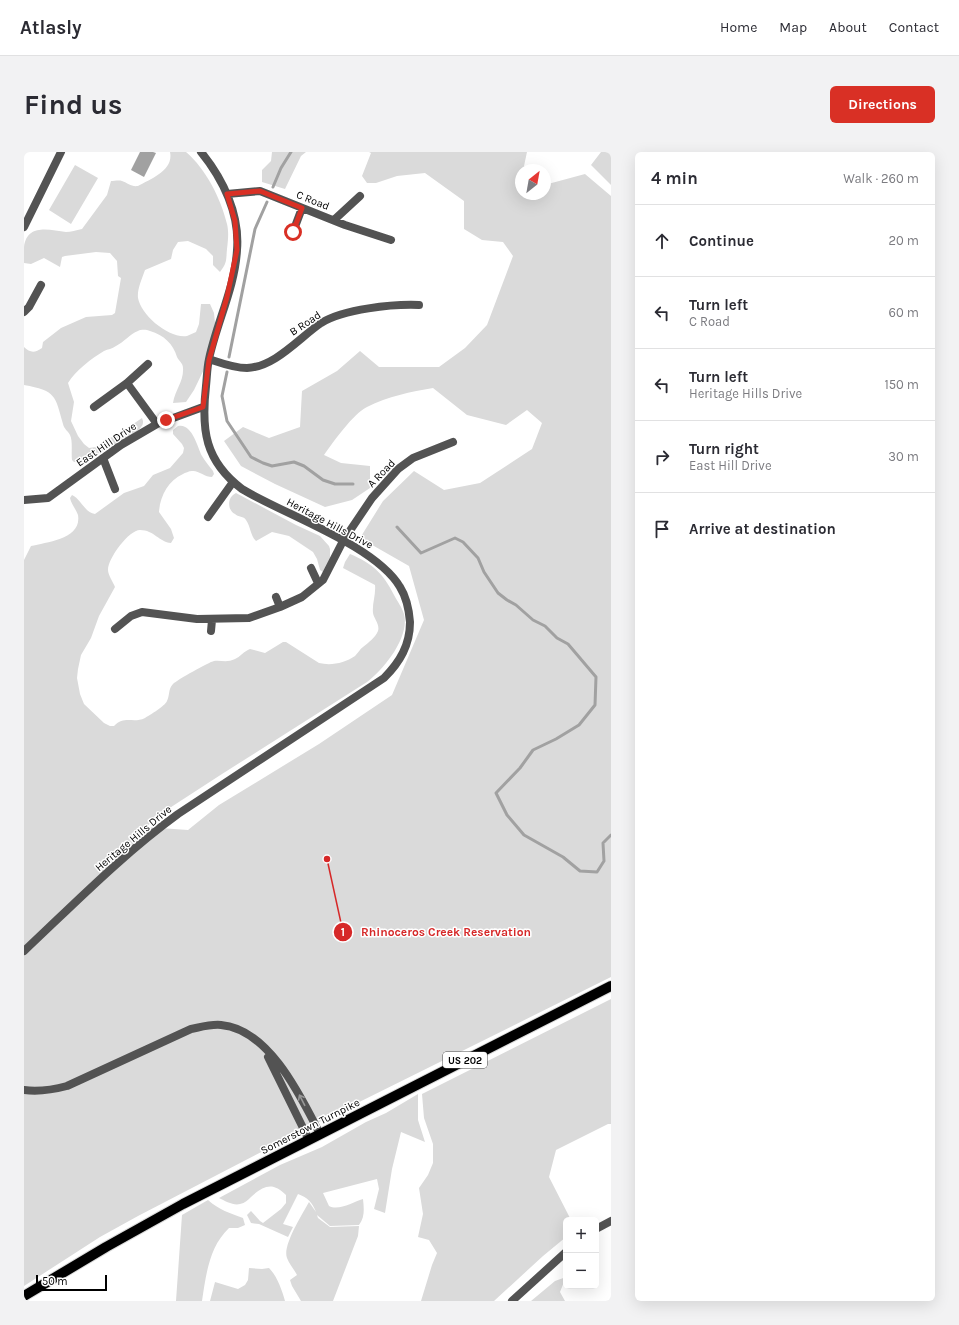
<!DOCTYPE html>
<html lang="en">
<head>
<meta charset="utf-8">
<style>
	body { margin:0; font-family:Karla,sans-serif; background:#f2f2f3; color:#2b2b33 }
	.controls { position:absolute; right:12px; bottom:12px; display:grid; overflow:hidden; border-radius:6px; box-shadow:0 4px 16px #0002 }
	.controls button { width:36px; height:36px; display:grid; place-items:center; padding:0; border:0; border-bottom:1px solid #e1e1e2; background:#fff; color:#2b2b33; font:20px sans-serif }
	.compass { position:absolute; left:491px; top:12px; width:36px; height:36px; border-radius:50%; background:#fff; box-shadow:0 4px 16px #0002; rotate:31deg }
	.scale { position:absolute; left:12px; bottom:10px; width:71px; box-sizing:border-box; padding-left:4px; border:2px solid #000; border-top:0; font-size:11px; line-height:14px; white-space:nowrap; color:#000; -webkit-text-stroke:3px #fff; paint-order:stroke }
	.stop { position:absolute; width:12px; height:12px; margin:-9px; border:3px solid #d93025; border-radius:50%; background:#fff }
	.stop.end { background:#d93025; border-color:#fff; box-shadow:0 1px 4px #0008 }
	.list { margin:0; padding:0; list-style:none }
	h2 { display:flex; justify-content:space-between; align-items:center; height:52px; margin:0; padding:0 16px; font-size:17px }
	h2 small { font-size:13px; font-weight:400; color:#7c7c81 }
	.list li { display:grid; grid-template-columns:26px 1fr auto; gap:12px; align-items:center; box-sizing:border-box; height:72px; padding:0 16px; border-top:1px solid #e1e1e2 }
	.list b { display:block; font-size:15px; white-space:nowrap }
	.list p { margin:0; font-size:13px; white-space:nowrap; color:#7c7c81 }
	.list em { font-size:13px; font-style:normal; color:#7c7c81 }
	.icon { flex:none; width:22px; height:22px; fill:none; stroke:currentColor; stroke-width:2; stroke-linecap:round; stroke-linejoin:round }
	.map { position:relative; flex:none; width:587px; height:1149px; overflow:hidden; border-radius:6px }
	header { display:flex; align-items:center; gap:24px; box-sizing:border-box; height:56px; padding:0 20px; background:#fff; border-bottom:1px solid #e1e1e2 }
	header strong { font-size:19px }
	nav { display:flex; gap:22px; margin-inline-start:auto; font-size:14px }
	.intro { display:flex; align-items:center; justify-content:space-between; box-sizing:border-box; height:96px; padding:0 24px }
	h1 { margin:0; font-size:28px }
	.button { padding:10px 18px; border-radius:6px; background:#d93025; color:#fff; font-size:14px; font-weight:700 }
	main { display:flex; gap:24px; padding:0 24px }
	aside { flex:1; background:#fff; border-radius:6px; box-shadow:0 4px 16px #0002 }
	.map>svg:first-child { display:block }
	.green { fill:#dadada }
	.water { fill:#a1a1a1 }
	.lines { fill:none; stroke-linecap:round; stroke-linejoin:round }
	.stream { stroke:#a1a1a1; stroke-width:3 }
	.primary-casing { stroke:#dbdbdb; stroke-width:12 }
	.street { stroke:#535353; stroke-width:8 }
	.primary { stroke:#000; stroke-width:10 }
	.oneway { stroke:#989898 }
	.route { stroke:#d93025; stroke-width:5 }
	.labels { text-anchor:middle; stroke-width:3; stroke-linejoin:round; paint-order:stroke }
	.shield { fill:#fff; stroke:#4c4c4c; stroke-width:1 }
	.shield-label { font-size:10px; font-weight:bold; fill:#000 }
	.street-label { font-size:11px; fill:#000; stroke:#fff }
	.leader { fill:none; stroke:#d62828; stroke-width:1.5 }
	.callout-dot { fill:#d62828; stroke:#fff; stroke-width:1.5 }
	.mark-label { font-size:12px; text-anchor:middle; font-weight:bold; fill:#fff }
	.callout-label { font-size:12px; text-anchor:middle; font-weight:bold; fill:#d62828; stroke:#fff; stroke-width:3; stroke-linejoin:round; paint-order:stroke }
</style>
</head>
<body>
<header>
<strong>Atlasly</strong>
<nav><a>Home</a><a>Map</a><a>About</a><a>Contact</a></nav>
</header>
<div class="intro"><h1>Find us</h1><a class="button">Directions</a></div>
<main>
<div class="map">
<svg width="587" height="1149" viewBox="0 0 587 1149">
	<rect width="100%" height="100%" fill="#fff"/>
	<path class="green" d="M 146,0 L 162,0 C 182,17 197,47 203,72 C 205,80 204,89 203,97 C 202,109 203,111 196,120 L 189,113 L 189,104 L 182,97 L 164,89 L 154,90 L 149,98 L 147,107 L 121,118 C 118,127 113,137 114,146 C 117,163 145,187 163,184 C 166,183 169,181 172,180 L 175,172 L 177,152 L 186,152 L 190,161 L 191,171 L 185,207 L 170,238 L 162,250 L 149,251 C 151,238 160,229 159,216 C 159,211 155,209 153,205 C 149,192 140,183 126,179 C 123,178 118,177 114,179 C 106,182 100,190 92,194 C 88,197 84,197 80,199 C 68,206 51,219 44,231 L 50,250 L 47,269 L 54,284 L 60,292 L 65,296 L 72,295 L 80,289 L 96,281 L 118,266 L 119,269 C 119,271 119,273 117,275 C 112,284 61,310 50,310 L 48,308 C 47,301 49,289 46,283 C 44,279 40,277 39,272 C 31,243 32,239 0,233 L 0,195 C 6,201 11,201 18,196 L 19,190 L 37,176 L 62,165 L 88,163 L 91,161 L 97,126 L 94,124 L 93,109 L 86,101 L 72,100 L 41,104 L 38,105 L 36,115 L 20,106 L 7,112 L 0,111 C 0,106 0,100 0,95 C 3,71 26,78 42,80 C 47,80 52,78 58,77 L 83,43 L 87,29 C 90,29 95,28 98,29 C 104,31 107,35 114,34 C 127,27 150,18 146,0 Z
		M 248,0 L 282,0 L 277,4 L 261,37 L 238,30 L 238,18 L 247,9 Z
		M 345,0 L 503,0 L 500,14 L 506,18 L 497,18 L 497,42 L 521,42 L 521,29 L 524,32 L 561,22 L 587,44 L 587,825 L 299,968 L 114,1064 L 76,1085 L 0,1134 L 0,408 L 7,394 C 23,390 58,387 54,363 C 52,357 47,352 46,346 L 48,343 C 57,347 61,361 71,362 L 100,341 L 120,334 L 129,323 L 146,316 L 159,301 L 160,296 L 158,292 L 149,282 L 149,278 L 154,274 C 168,271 173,294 178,304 C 181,309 185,314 189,319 L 190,322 L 188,325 C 181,325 174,318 168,319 C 165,319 161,321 159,322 C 144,329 136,344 135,360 L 147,377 L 150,386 L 147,391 C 135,390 130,378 116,378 C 105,378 84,406 84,418 C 84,423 89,430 91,435 L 75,464 L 67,486 L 57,503 L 54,517 L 53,526 L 56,542 L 60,552 L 80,571 L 86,574 L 90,574 C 101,563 109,572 121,566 C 126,563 141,554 143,549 C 146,543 144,537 149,532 C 153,528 185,510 190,509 C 197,508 203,511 211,507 C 216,505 220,499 226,497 L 241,501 L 259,490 L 262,490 L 295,511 C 307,514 321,511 331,504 C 334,501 336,497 339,495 C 345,490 351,486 354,479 C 356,472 350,467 349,461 C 348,452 352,443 351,433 L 319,416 L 321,410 L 326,402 C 349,412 359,421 370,443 C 373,449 378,455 380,462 C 386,485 360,517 343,530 L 198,622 L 141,659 L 122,675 L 164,678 L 195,653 L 295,592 L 368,543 L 400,468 L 385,414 L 336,386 L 359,349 L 390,319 L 420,338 L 456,331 L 508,297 L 518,271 L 503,258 L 482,273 L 443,263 L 409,236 C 387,240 364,244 343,255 C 329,262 310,289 300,303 L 317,311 L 346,314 L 346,336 L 328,348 L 301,355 L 251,332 L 217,314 L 200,289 L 219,275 L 245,286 L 276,275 L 278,239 L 313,219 L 336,199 L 355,215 L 415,215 L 441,196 L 463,173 L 489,104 L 479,90 L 458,88 L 440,77 L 440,49 L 401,21 L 373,24 L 352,31 L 343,31 L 338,24 L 347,1 Z
		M 577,0 L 587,0 L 587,33 L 567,13 Z
		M 51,13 L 74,26 L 47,72 L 25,58 Z
		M 212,341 L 272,373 L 296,384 L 305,394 L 306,397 L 306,408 L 299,420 L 296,418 L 293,407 L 289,400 L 265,384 L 248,380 L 232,389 C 226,383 227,375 222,368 C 220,364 214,365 211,362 C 203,358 203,345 212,341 Z
		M 587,847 L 587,972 L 584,972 L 532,998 L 525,1025 L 547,1068 L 542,1068 L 542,1085 L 519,1104 L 470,1149 L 397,1149 L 408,1113 L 413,1101 L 405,1088 L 394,1085 L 399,1062 L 395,1036 L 404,1023 L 409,1011 L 409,992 L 400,966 L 398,942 Z
		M 394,942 L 394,968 L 401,990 L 377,980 L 368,1017 L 361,1061 L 350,1057 L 355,1037 L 353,1027 L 299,1041 L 305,1054 C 315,1059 329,1050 339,1047 C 340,1057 341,1065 335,1073 L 306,1074 L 293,1063 L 294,1066 L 306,1075 L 335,1074 L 334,1084 L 309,1149 L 277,1149 L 268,1134 L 266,1128 L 273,1123 C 270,1117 265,1112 263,1106 C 258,1094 279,1061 285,1050 L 292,1060 C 288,1050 284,1046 274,1042 L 259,1072 L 269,1075 L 264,1085 L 235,1072 L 227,1071 L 223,1063 L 227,1059 L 236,1069 L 239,1071 L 257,1057 L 262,1051 L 262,1043 C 249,1030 240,1033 227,1045 C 224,1048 221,1051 216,1052 C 210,1054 201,1049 195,1046 L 256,1013 L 298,995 L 342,970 L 362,961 Z
		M 184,1048 C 195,1058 206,1061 219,1066 L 221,1073 L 214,1076 L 205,1076 C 185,1095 182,1123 178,1149 L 152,1149 L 158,1063 Z
		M 225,1116 L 238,1117 L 245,1116 C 253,1124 258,1138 261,1149 L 186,1149 L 191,1130 L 214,1137 L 221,1133 L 224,1128 Z
		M 542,1125 L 536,1140 L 541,1149 L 507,1149 L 531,1129 Z"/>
	<path class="water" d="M 116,0 L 129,0 L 132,1 L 120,25 L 107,18 Z"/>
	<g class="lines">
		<path class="stream" d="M 249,35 L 257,16 L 267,0
			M 205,205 L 231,77 L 243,50
			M 203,220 L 198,244 L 203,269 L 227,305 L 239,311 L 248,314 L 270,310 L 280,314 L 299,328 L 311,332 L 329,332
			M 373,375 L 397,401 L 431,386 L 439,390 L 454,406 L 460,420 L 474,441 L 483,448 L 492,453 L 509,468 L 521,474 L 533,486 L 544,492 L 572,525 L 571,553 L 555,573 L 532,587 L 509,598 L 496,616 L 472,641 L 483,663 L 500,683 L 539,705 L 556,719 L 573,720 L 580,709 L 579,691 L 587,683"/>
		<g class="primary-casing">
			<path id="primary" d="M 0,1144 L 82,1095 L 159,1052 L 587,834"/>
		</g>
		<path class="street" d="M 203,42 L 236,39 L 321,73 L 367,88
			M 310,68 L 336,44
			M 0,75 L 37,0
			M 269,80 L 278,56
			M 0,160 L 5,155 L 17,133
			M 185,207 C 197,211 210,216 223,216 C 251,215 275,186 297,171 C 320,157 368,152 395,153
			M 103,231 L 133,272
			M 70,255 L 103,231 L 124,212
			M 79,306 L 91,337
			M 0,348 L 24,346 L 97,293 L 133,272 L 179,255
			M 184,365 L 209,330
			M 287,416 L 294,431
			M 252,445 L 256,455
			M 91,477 L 107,464 L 118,460 L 173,467 L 225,466 L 256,455 L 278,445 L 299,428 L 319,389 L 348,346 L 374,317 L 389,306 L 429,290
			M 187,479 L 188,468
			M 0,799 C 50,752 99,702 154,662 L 360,526 C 376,510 386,493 386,470 C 385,458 383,446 376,435 C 351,393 261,363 218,337 C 181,309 177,278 182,234 C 183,225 183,216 185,207 C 193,170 211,135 213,98 C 216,62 199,27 177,0
			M 244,905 L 285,988
			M 0,938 C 16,940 28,938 43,934 L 167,877 C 177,875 187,872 197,873 C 245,877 277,945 296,982
			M 572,1077 L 587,1069
			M 488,1149 L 542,1100"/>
		<use href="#primary" class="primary"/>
	</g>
	<defs><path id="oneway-shaft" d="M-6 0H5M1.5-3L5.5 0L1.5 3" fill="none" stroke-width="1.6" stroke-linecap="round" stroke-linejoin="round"/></defs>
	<use class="oneway" href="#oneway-shaft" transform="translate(278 948) rotate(-117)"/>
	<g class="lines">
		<path class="route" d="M 142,268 L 179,255 L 185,208 L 203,145 L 213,98 L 211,69 L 203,42 L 236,39 L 278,56 L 269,80"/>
	</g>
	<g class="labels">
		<rect class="shield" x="419" y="900" width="44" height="16" rx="3"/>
		<g class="shield-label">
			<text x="441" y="912">US 202</text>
		</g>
		<g class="street-label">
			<text transform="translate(289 48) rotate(22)" y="4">C Road</text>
			<text transform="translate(281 171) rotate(-34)" y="4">B Road</text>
			<text transform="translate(82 292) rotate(-34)" y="4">East Hill Drive</text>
			<text transform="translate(357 321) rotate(-46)" y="4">A Road</text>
			<text transform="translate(306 371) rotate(28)" y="4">Heritage Hills Drive</text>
			<text transform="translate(109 686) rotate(-40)" y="4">Heritage Hills Drive</text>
			<text transform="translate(286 974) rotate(-27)" y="4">Somerstown Turnpike</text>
		</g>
	</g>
	<path class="leader" d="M303 707L319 780"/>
	<g class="callout-dot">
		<circle cx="303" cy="707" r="4"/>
		<circle cx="319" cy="780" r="10"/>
	</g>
	<g class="mark-label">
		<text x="319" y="784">1</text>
	</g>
	<g class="callout-label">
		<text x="422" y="784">Rhinoceros Creek Reservation</text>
	</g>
</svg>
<div class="controls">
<button>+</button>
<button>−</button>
</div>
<svg class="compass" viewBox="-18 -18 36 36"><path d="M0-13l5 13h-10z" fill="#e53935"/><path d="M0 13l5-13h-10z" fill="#7c7c81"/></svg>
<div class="scale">50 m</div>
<div class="stop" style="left:269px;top:80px"></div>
<div class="stop end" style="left:142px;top:268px"></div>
</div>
<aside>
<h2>4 min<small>Walk · 260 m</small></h2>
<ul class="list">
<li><svg class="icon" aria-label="ahead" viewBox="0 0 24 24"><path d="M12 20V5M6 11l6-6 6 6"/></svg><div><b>Continue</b></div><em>20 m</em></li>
<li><svg class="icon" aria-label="left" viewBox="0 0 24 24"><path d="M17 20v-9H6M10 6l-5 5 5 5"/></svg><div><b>Turn left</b><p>C Road</p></div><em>60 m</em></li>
<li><svg class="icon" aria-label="left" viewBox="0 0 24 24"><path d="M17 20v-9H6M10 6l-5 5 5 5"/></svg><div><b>Turn left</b><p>Heritage Hills Drive</p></div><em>150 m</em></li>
<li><svg class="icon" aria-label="right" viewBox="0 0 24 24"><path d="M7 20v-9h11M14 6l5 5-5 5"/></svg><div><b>Turn right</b><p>East Hill Drive</p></div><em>30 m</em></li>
<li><svg class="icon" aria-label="arrive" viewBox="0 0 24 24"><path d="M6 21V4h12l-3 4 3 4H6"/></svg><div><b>Arrive at destination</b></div></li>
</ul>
</aside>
</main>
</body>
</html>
